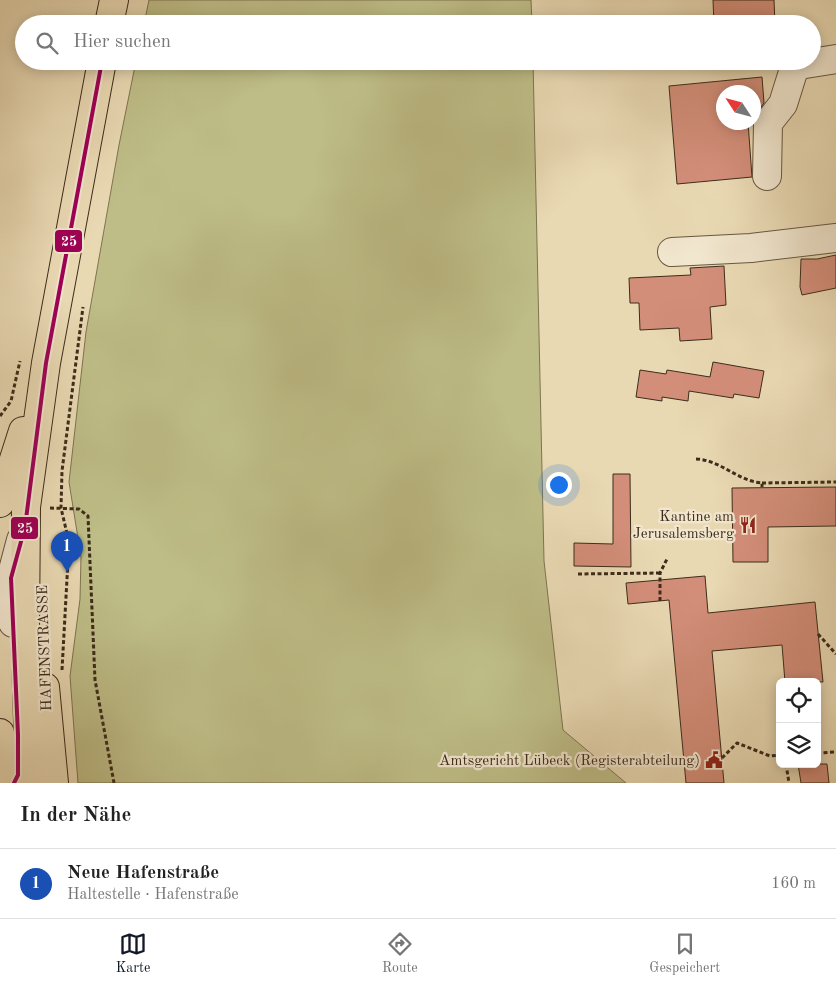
<!DOCTYPE html>
<html lang="de">
<head>
<meta charset="utf-8">
<style>
	body { margin:0; font-family:"Old Standard TT",serif; background:#f6f6f6; color:#222 }
	.controls { position:absolute; right:15px; bottom:15px; display:grid; overflow:hidden; border-radius:8px; box-shadow:0 2px 12px #0003 }
	.controls button { width:45px; height:45px; display:grid; place-items:center; padding:0; border:0; border-bottom:1px solid #e0e0e0; background:#fff; color:#222; font:25px sans-serif }
	.compass { position:absolute; left:716px; top:85px; width:45px; height:45px; border-radius:50%; background:#fff; box-shadow:0 2px 12px #0003; rotate:306deg }
	.you { position:absolute; left:558px; top:484px; width:18px; height:18px; margin:-12px; border:4px solid #fff; border-radius:50%; background:#1a73e8; box-shadow:0 0 0 8px #1a73e833 }
	.badge { display:grid; place-items:center; width:32px; height:32px; border-radius:50%; background:#111827; color:#fff; font-size:16px; font-weight:700 }
	.pin { position:absolute; translate:-50% -41px; filter:drop-shadow(0 1px 2px #0008) }
	.pin::after { content:''; position:absolute; top:26px; width:18px; height:15px; background:inherit; clip-path:polygon(0 0,100% 0,50% 100%) }
	.list { margin:0; padding:0; list-style:none }
	h2 { display:flex; justify-content:space-between; align-items:center; height:65px; margin:0; padding:0 20px; font-size:21px }
	h2 small { font-size:16px; font-weight:400; color:#767676 }
	.list li { display:grid; grid-template-columns:32px 1fr auto; gap:15px; align-items:center; box-sizing:border-box; height:70px; padding:0 20px; border-top:1px solid #e0e0e0 }
	.list b { display:block; font-size:19px; white-space:nowrap }
	.list p { margin:0; font-size:16px; white-space:nowrap; color:#767676 }
	.list em { font-size:16px; font-style:normal; color:#767676 }
	.icon { flex:none; width:28px; height:28px; fill:none; stroke:currentColor; stroke-width:2; stroke-linecap:round; stroke-linejoin:round }
	.map { position:relative; flex:none; width:836px; height:783px; overflow:hidden }
	.search { position:absolute; background:#fff; box-shadow:0 2px 12px #0003; left:15px; right:15px; top:15px; height:55px; display:flex; align-items:center; gap:12px; box-sizing:border-box; padding:0 18px; border-radius:28px; color:#767676; font-size:19px }
	.sheet { height:135px; background:#fff }
	nav { display:flex; justify-content:space-around; align-items:center; box-sizing:border-box; height:70px; border-top:1px solid #e0e0e0; background:#fff; font-size:14px; color:#767676 }
	nav a { display:grid; justify-items:center; gap:2px }
	nav .on { color:#111827 }
	.map>svg:first-child { display:block }
	.green { fill:#bebd87; stroke:#7e7450 }
	.building { fill:#d38e79; stroke:#3d2c1a }
	.lines { fill:none; stroke-linecap:round; stroke-linejoin:round }
	.minor-casing { stroke:#685740; stroke-width:30 }
	.major-casing { stroke:#3d2c1a; stroke-width:30 }
	.path { stroke:#3d2c1a; stroke-width:3; stroke-dasharray:4 2.5; stroke-linecap:butt }
	.minor { stroke:#f1e6ce; stroke-width:28 }
	.major { stroke:#e9d9b3; stroke-width:28 }
	.bus-1-casing { stroke:#f1e6ce; stroke-width:8 }
	.bus-1 { stroke:#9f0055; stroke-width:4 }
	.labels { text-anchor:middle; stroke-width:4.5; stroke-linejoin:round; paint-order:stroke }
	.poi-label { font-size:15px; fill:#3d2c1a; stroke:#f1e6ce; text-anchor:end }
	.street-label { font-size:15px; fill:#3d2c1a; stroke:#f1e6ce }
	.line-badge { stroke:#f1e6ce; stroke-width:2 }
	.badge-label { font-size:14px; text-anchor:middle; font-weight:bold; fill:#fff }
</style>
</head>
<body>
<div class="map">
<svg width="836" height="783" viewBox="0 0 836 783">
	<rect width="100%" height="100%" fill="#e9d9b3"/>
	<filter id="stains"><feTurbulence type="fractalNoise" baseFrequency=".004" numOctaves="4"/><feColorMatrix values="0 0 0 0 .2 0 0 0 0 .09 0 0 0 0 .02 0 0 0 .5 -.17"/></filter>
	<radialGradient id="worn" r=".72"><stop offset=".6" stop-color="#630" stop-opacity="0"/><stop offset="1" stop-color="#630" stop-opacity=".3"/></radialGradient>
	<path class="green" d="M 149,0 L 531,0 L 532,24 L 144,24 Z
		M 136,61 L 533,61 L 544,561 L 563,730 L 626,783 L 78,783 L 70,676 L 80,599 L 81,557 L 69,482 L 86,332 L 119,145 Z"/>
	<path class="building" d="M 713,0 L 774,0 L 775,24 L 714,24 Z
		M 762,77 L 764,103 L 754,117 L 754,92 L 724,92 L 724,122 L 748,122 L 752,177 L 677,184 L 669,86 Z
		M 836,255 L 836,288 L 802,295 L 800,287 L 801,259 L 817,259 Z
		M 724,266 L 726,305 L 710,307 L 712,339 L 680,341 L 679,328 L 640,330 L 639,303 L 630,303 L 629,278 L 691,275 L 690,268 Z
		M 713,362 L 764,371 L 759,398 L 734,394 L 733,398 L 689,391 L 688,401 L 662,397 L 662,401 L 636,397 L 640,370 L 666,374 L 667,370 L 710,377 Z
		M 613,474 L 630,474 L 631,567 L 574,566 L 574,543 L 613,544 Z
		M 836,487 L 836,526 L 768,527 L 768,562 L 733,562 L 732,488 Z
		M 705,576 L 708,613 L 815,602 L 823,682 L 785,682 L 782,645 L 712,651 L 724,783 L 686,783 L 669,600 L 628,604 L 626,583 Z
		M 798,764 L 827,764 L 829,783 L 801,783 Z"/>
	<g class="lines">
		<g class="minor-casing">
			<path id="minor" d="M 767,176 L 768,123 L 783,104 L 793,72 L 799,65 L 836,59
				M 672,252 L 751,248 L 836,238
				M 13,623 L 11,578 L 21,540"/>
		</g>
		<g class="major-casing">
			<path id="major" d="M 109,24 L 114,0
				M 0,503 L 23,431
				M 45,687 L 54,783
				M 0,733 L 5,783
				M 30,783 L 25,627 L 26,507 L 46,363 L 102,61"/>
		</g>
		<path class="path" d="M 0,416 L 11,401 L 20,361
			M 696,459 C 721,460 737,481 762,483 L 762,487
			M 762,483 L 836,482
			M 50,508 L 79,509 L 88,516 L 95,680 L 114,783
			M 578,574 L 660,573
			M 660,601 L 660,573 L 667,559
			M 818,634 L 836,654
			M 62,670 L 69,542 L 61,508 L 62,471 L 83,307
			M 817,753 L 836,752
			M 722,758 L 737,743 L 770,756 L 780,755
			M 786,764 L 789,783"/>
		<use href="#minor" class="minor"/>
		<use href="#major" class="major"/>
		<g class="bus-1-casing">
			<path id="bus-1" d="M 14,783 L 18,775 L 18,735 L 11,578 L 25,527 L 46,363 L 102,61"/>
		</g>
		<use href="#bus-1" class="bus-1"/>
	</g>
	<defs>
		<g id="restaurant-bare" transform="scale(1.35)"><path d="M-5-6h1v4h1v-4h1v4h1v-4h1v5L-1.5 .5V6h-2V.5L-5-1ZM5-6V6H3V1.5H1.5Q1.5-4 5-6Z" fill="#8f2418" stroke="#f1e6ce" stroke-width="2.5" paint-order="stroke"/></g>
		<g id="civic-bare" transform="scale(1.35)"><path d="M-.6-6.5H3V-4.5H.6V-3L4-1V1h2V6H-6V1h2V-1L-.6-3ZM-1.2 2.5V6h2.4V2.5Z" fill="#8f2418" stroke="#f1e6ce" stroke-width="2.5" paint-order="stroke"/></g>
	</defs>
	<g fill-rule="evenodd">
		<use href="#restaurant-bare" x="748" y="525"/>
		<use href="#civic-bare" x="714" y="760"/>
	</g>
	<g class="labels">
		<g class="poi-label">
			<text x="734" y="521">Kantine am<tspan x="734" dy="17">Jerusalemsberg</tspan></text>
			<text x="700" y="765">Amtsgericht Lübeck (Registerabteilung)</text>
		</g>
		<g class="street-label">
			<text transform="translate(44 648) rotate(-92)" y="5">HAFENSTRASSE</text>
		</g>
	</g>
	<g class="line-badge">
		<rect x="54" y="229" width="29" height="24" rx="5" fill="#9f0055"/>
		<rect x="10" y="516" width="29" height="24" rx="5" fill="#9f0055"/>
	</g>
	<g class="badge-label">
		<text x="69" y="246">25</text>
		<text x="25" y="533">25</text>
	</g>
	<rect width="100%" height="100%" filter="url(#stains)"/>
	<rect width="100%" height="100%" fill="url(#worn)"/>
</svg>
<div class="controls">
<button><svg class="icon" aria-label="locate" viewBox="0 0 24 24"><circle cx="12" cy="12" r="6"/><path d="M12 2v4M12 18v4M2 12h4M18 12h4"/></svg></button>
<button><svg class="icon" aria-label="layers" viewBox="0 0 24 24"><path d="M12 4l9 5-9 5-9-5zM3 14l9 5 9-5"/></svg></button>
</div>
<svg class="compass" viewBox="-18 -18 36 36"><path d="M0-13l5 13h-10z" fill="#e53935"/><path d="M0 13l5-13h-10z" fill="#767676"/></svg>
<div class="you"></div>
<div class="pin badge" style="left:67px;top:572px;background:#1a4fb4">1</div>
<div class="search"><svg class="icon" aria-label="search" viewBox="0 0 24 24"><circle cx="10" cy="10" r="6"/><path d="M15 15l6 6"/></svg>Hier suchen</div>
</div>
<section class="sheet">
<h2>In der Nähe<small></small></h2>
<ul class="list">
<li><span class="badge" style="background:#1a4fb4">1</span><div><b>Neue Hafenstraße</b><p>Haltestelle · Hafenstraße</p></div><em>160 m</em></li>
</ul>
</section>
<nav>
<a class="on"><svg class="icon" aria-label="map" viewBox="0 0 24 24"><path d="M3 6l6-2 6 2 6-2v14l-6 2-6-2-6 2zM9 4v14M15 6v14"/></svg>Karte</a>
<a><svg class="icon" aria-label="directions" viewBox="0 0 24 24"><path d="M12 3l9 9-9 9-9-9zM9 14v-3h6M13 9l2 2-2 2"/></svg>Route</a>
<a><svg class="icon" aria-label="saved" viewBox="0 0 24 24"><path d="M7 4h10v16l-5-4-5 4z"/></svg>Gespeichert</a>
</nav>
</body>
</html>
